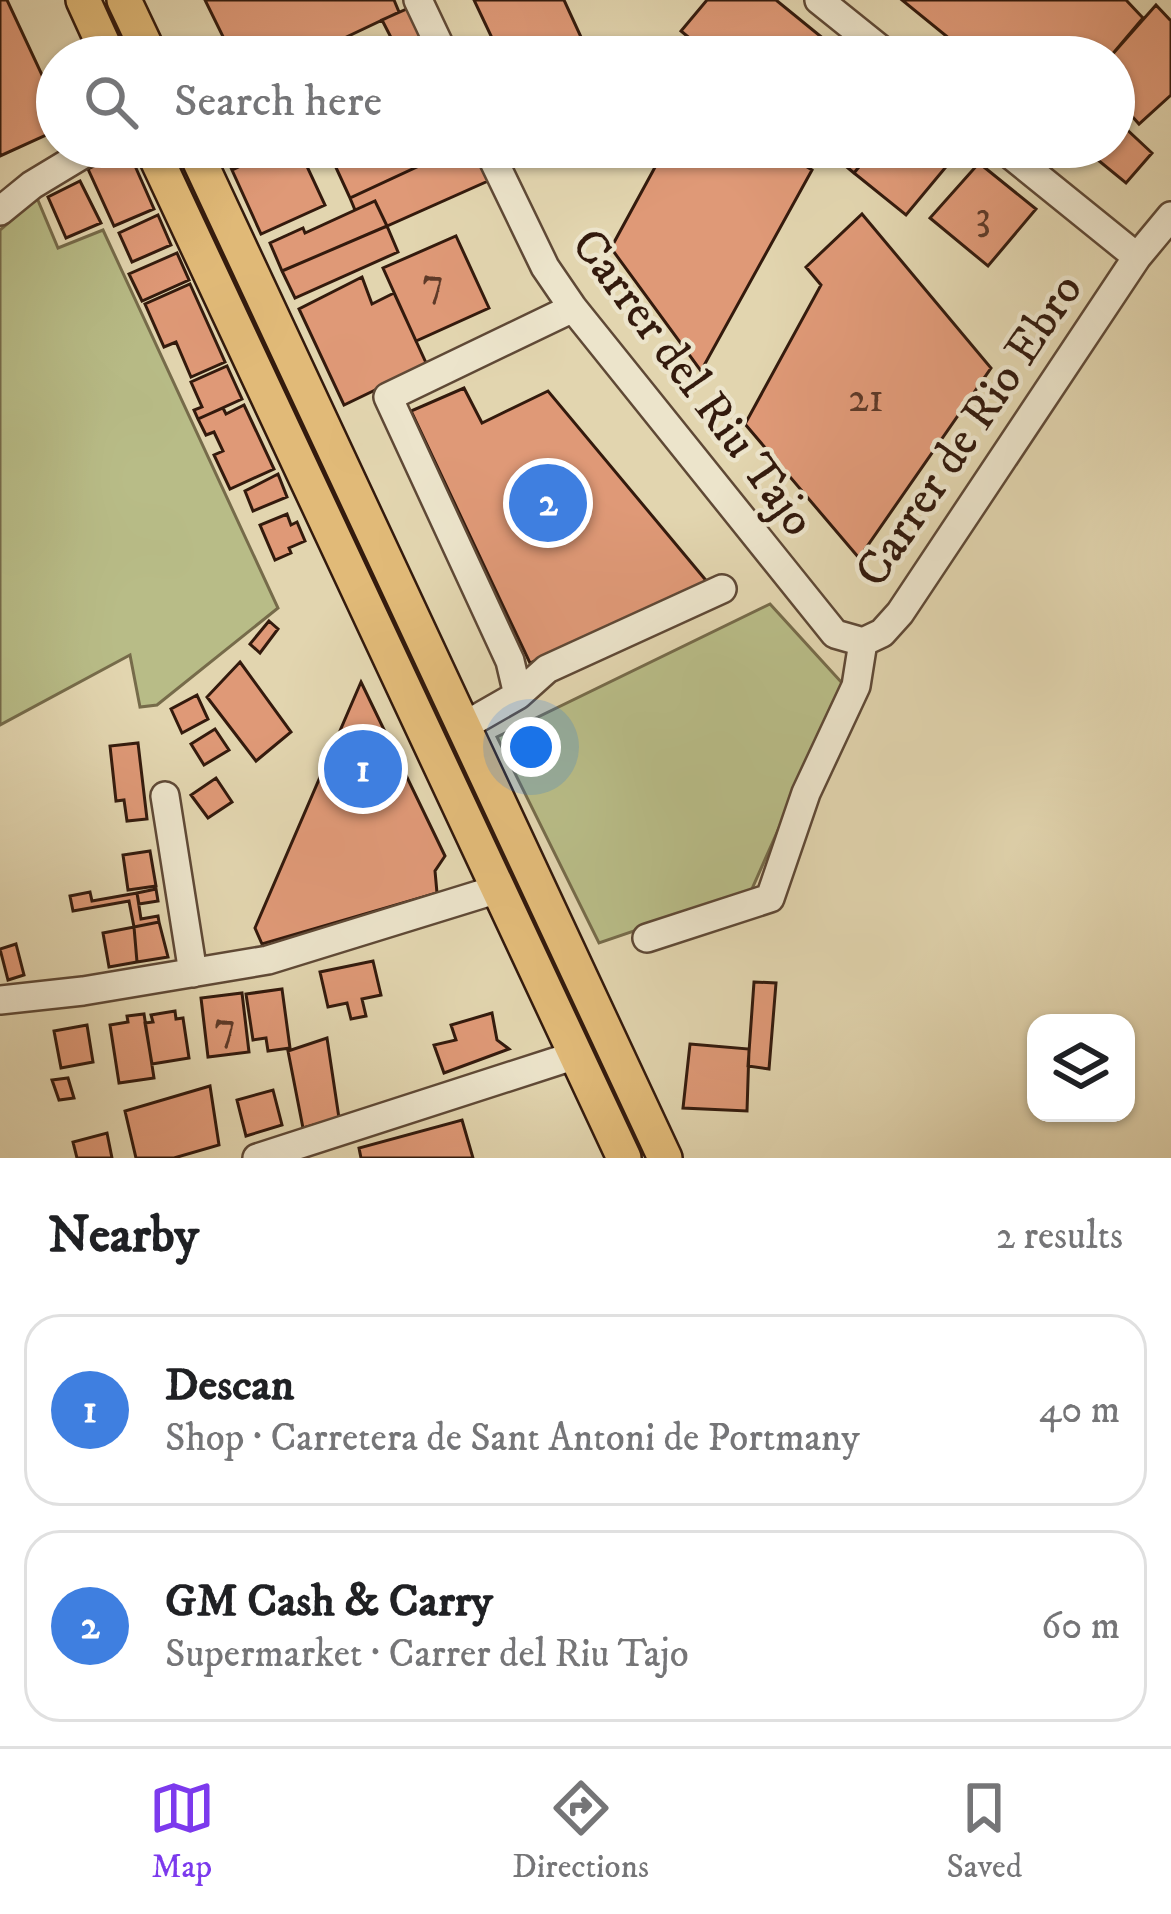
<!DOCTYPE html>
<html lang="en">
<head>
<meta charset="utf-8">
<style>
	body { margin:0; font-family:"IM FELL DW Pica",serif; background:#f6f6f6; color:#202124 }
	.controls { position:absolute; right:36px; bottom:36px; display:grid; overflow:hidden; border-radius:24px; box-shadow:0 3px 9px #0004 }
	.controls button { width:108px; height:108px; display:grid; place-items:center; padding:0; border:0; border-bottom:3px solid #e0e0e0; background:#fff; color:#202124; font:60px sans-serif }
	.you { position:absolute; left:531px; top:747px; width:42px; height:42px; margin:-30px; border:9px solid #fff; border-radius:50%; background:#1a73e8; box-shadow:0 0 0 18px #1a73e833 }
	.badge { display:grid; place-items:center; width:78px; height:78px; border-radius:50%; background:#7c3aed; color:#fff; font-size:39px; font-weight:700 }
	.pin { position:absolute; translate:-50% -50%; border:6px solid #fff; box-shadow:0 3px 12px #0006 }
	.list { margin:0; padding:0; list-style:none }
	h2 { display:flex; justify-content:space-between; align-items:center; height:156px; margin:0; padding:0 48px; font-size:51px }
	h2 small { font-size:39px; font-weight:400; color:#757577 }
	.list li { display:grid; grid-template-columns:78px 1fr auto; gap:36px; align-items:center; box-sizing:border-box; height:192px; margin:0 24px 24px; padding:0 24px; border:3px solid #e0e0e0; border-radius:36px }
	.list b { display:block; font-size:45px; white-space:nowrap }
	.list p { margin:0; font-size:39px; white-space:nowrap; color:#757577 }
	.list em { font-size:39px; font-style:normal; color:#757577 }
	.icon { flex:none; width:66px; height:66px; fill:none; stroke:currentColor; stroke-width:2; stroke-linecap:round; stroke-linejoin:round }
	.map { position:relative; flex:none; width:1171px; height:1158px; overflow:hidden }
	.search { position:absolute; background:#fff; box-shadow:0 3px 9px #0004; left:36px; right:36px; top:36px; height:132px; display:flex; align-items:center; gap:30px; box-sizing:border-box; padding:0 42px; border-radius:66px; color:#757577; font-size:45px }
	.sheet { height:588px; background:#fff }
	nav { display:flex; justify-content:space-around; align-items:center; box-sizing:border-box; height:168px; border-top:3px solid #e0e0e0; background:#fff; font-size:33px; color:#757577 }
	nav a { display:grid; justify-items:center; gap:6px }
	nav .on { color:#7c3aed }
	.map>svg:first-child { display:block }
	.green { fill:#b8bc87; stroke:#766b4a; stroke-width:3 }
	.building { fill:#df9977; stroke:#331a0d; stroke-width:3 }
	.lines { fill:none; stroke-linecap:round; stroke-linejoin:round }
	.minor-casing { stroke:#5f4936; stroke-width:32 }
	.major-casing { stroke:#331a0d; stroke-width:38 }
	.minor { stroke:#ece4cb; stroke-width:27 }
	.major { stroke:#e1ba78; stroke-width:33 }
	.labels { text-anchor:middle; stroke-width:9; stroke-linejoin:round; paint-order:stroke }
	.number-label { font-size:42px; fill:#5e3a28 }
	.street-label { font-size:48px; fill:#331a0d; stroke:#ece4cb }
</style>
</head>
<body>
<div class="map">
<svg width="1171" height="1158" viewBox="0 0 1171 1158">
	<rect width="100%" height="100%" fill="#e2d5af"/>
	<filter id="stains"><feTurbulence type="fractalNoise" baseFrequency=".00167" numOctaves="4"/><feColorMatrix values="0 0 0 0 .2 0 0 0 0 .09 0 0 0 0 .02 0 0 0 .5 -.17"/></filter>
	<radialGradient id="worn" r=".72"><stop offset=".6" stop-color="#630" stop-opacity="0"/><stop offset="1" stop-color="#630" stop-opacity=".3"/></radialGradient>
	<path class="green" d="M 37,198 L 58,248 L 103,230 L 278,608 L 157,705 L 140,707 L 130,655 L 0,725 L 0,230 Z
		M 770,604 L 843,684 L 751,891 L 599,943 L 497,737 Z"/>
	<path class="building" d="M 0,0 L 7,0 L 57,107 L 57,130 L 0,156 Z
		M 205,0 L 394,0 L 399,12 L 319,50 L 313,38 L 273,57 L 233,57 Z
		M 474,0 L 564,0 L 587,50 L 573,57 L 501,57 Z
		M 707,0 L 776,0 L 846,57 L 712,57 L 681,31 Z
		M 902,0 L 1126,0 L 1143,18 L 1110,57 L 972,57 Z
		M 1156,5 L 1171,21 L 1171,95 L 1139,124 L 1131,115 L 1121,124 L 1152,153 L 1126,183 L 1082,147 L 1114,147 L 1114,57 L 1110,57 Z
		M 409,8 L 426,45 L 401,57 L 382,20 Z
		M 222,147 L 282,147 L 232,170 Z
		M 282,147 L 298,147 L 325,205 L 261,234 L 232,170 Z
		M 460,147 L 350,198 L 327,148 L 328,147 Z
		M 473,147 L 488,181 L 387,226 L 375,201 L 355,210 L 350,198 L 460,147 Z
		M 666,147 L 775,147 L 812,170 L 701,371 L 611,248 Z
		M 823,147 L 875,147 L 854,173 Z
		M 875,147 L 956,147 L 960,150 L 906,215 L 854,173 Z
		M 128,150 L 154,209 L 114,226 L 88,169 Z
		M 979,163 L 1036,209 L 988,266 L 930,218 Z
		M 80,181 L 101,223 L 66,238 L 48,197 Z
		M 375,201 L 387,226 L 282,271 L 270,243 L 303,228 L 305,233 Z
		M 862,214 L 991,368 L 859,558 L 745,424 L 821,285 L 806,267 Z
		M 158,215 L 171,245 L 132,262 L 119,233 Z
		M 387,226 L 398,252 L 295,298 L 282,271 Z
		M 456,236 L 489,308 L 416,341 L 383,268 Z
		M 177,253 L 189,280 L 142,301 L 129,274 Z
		M 362,277 L 372,304 L 394,293 L 427,365 L 344,405 L 299,309 Z
		M 190,284 L 225,362 L 191,377 L 176,342 L 164,347 L 145,304 Z
		M 227,366 L 242,399 L 198,419 L 194,410 L 202,407 L 191,382 Z
		M 464,388 L 482,423 L 548,391 L 709,584 L 530,663 L 411,411 Z
		M 244,405 L 274,469 L 230,489 L 214,455 L 223,451 L 214,432 L 206,435 L 198,419 L 223,408 L 226,414 Z
		M 278,474 L 287,497 L 253,511 L 245,491 Z
		M 287,514 L 291,525 L 297,522 L 305,541 L 289,548 L 291,553 L 275,560 L 260,525 Z
		M 269,621 L 278,629 L 260,653 L 250,644 Z
		M 240,662 L 291,732 L 256,761 L 207,697 Z
		M 361,682 L 445,856 L 435,871 L 437,893 L 262,944 L 255,928 Z
		M 197,695 L 208,719 L 182,733 L 171,709 Z
		M 215,729 L 229,750 L 204,765 L 191,744 Z
		M 138,743 L 147,819 L 127,821 L 124,800 L 116,801 L 110,746 Z
		M 216,778 L 232,802 L 208,818 L 191,795 Z
		M 150,851 L 156,886 L 128,890 L 123,855 Z
		M 156,889 L 158,901 L 139,904 L 137,893 Z
		M 90,892 L 92,901 L 137,893 L 141,919 L 158,916 L 159,922 L 134,927 L 129,901 L 73,911 L 70,896 Z
		M 159,922 L 168,957 L 137,962 L 134,927 Z
		M 134,927 L 137,962 L 109,967 L 103,933 Z
		M 16,944 L 24,975 L 8,980 L 0,949 Z
		M 373,961 L 381,995 L 362,999 L 366,1016 L 351,1019 L 347,1003 L 328,1007 L 320,972 Z
		M 754,982 L 776,983 L 769,1069 L 748,1066 Z
		M 282,989 L 290,1048 L 268,1051 L 266,1038 L 253,1040 L 246,994 Z
		M 242,993 L 249,1052 L 208,1057 L 201,998 Z
		M 175,1011 L 176,1019 L 183,1018 L 189,1058 L 152,1064 L 145,1023 L 153,1022 L 151,1015 Z
		M 492,1013 L 497,1040 L 509,1049 L 444,1073 L 434,1045 L 456,1040 L 451,1025 Z
		M 144,1014 L 154,1078 L 119,1083 L 110,1025 L 128,1022 L 127,1016 Z
		M 87,1025 L 93,1062 L 61,1068 L 54,1031 Z
		M 327,1038 L 339,1118 L 303,1128 L 288,1051 Z
		M 690,1044 L 749,1049 L 747,1111 L 683,1108 Z
		M 68,1078 L 74,1098 L 59,1100 L 52,1080 Z
		M 210,1086 L 219,1145 L 174,1158 L 136,1158 L 125,1111 Z
		M 273,1090 L 282,1125 L 246,1136 L 237,1100 Z
		M 462,1120 L 473,1158 L 361,1158 L 359,1148 Z
		M 107,1133 L 112,1158 L 77,1158 L 73,1142 Z"/>
	<g class="lines">
		<g class="minor-casing">
			<path id="minor" d="M 418,0 L 445,57
				M 819,0 L 890,57
				M 487,147 L 545,267 L 573,308 L 835,634 L 863,642
				M 1001,147 L 1137,257
				M 0,211 L 32,185 L 95,147
				M 863,642 L 882,633 L 900,613 L 1137,257 L 1171,216
				M 518,695 L 547,669 L 722,589
				M 464,726 L 518,695 L 510,661 L 388,397 L 573,308
				M 165,796 L 193,973
				M 647,938 L 770,898 L 806,793 L 856,686 L 863,642
				M 0,1000 L 83,991 L 268,960 L 498,889
				M 257,1158 L 576,1055"/>
		</g>
		<g class="major-casing">
			<path id="major" d="M 83,0 L 109,57
				M 124,0 L 151,57
				M 151,147 L 624,1158
				M 193,147 L 665,1158"/>
		</g>
		<use href="#minor" class="minor"/>
		<use href="#major" class="major"/>
	</g>
	<g class="labels">
		<g class="number-label">
			<text x="983" y="229">3</text>
			<text x="433" y="296">7</text>
			<text x="866" y="411">21</text>
			<text x="225" y="1040">7</text>
		</g>
		<g class="street-label">
			<text transform="translate(695 381) rotate(53)" y="17">Carrer del Riu Tajo</text>
			<text transform="translate(967 429) rotate(-56)" y="17">Carrer de Rio Ebro</text>
		</g>
	</g>
	<rect width="100%" height="100%" filter="url(#stains)"/>
	<rect width="100%" height="100%" fill="url(#worn)"/>
</svg>
<div class="controls">
<button><svg class="icon" aria-label="layers" viewBox="0 0 24 24"><path d="M12 4l9 5-9 5-9-5zM3 14l9 5 9-5"/></svg></button>
</div>
<div class="you"></div>
<div class="pin badge" style="left:363px;top:769px;background:#3f7fe0">1</div>
<div class="pin badge" style="left:548px;top:503px;background:#3f7fe0">2</div>
<div class="search"><svg class="icon" aria-label="search" viewBox="0 0 24 24"><circle cx="10" cy="10" r="6"/><path d="M15 15l6 6"/></svg>Search here</div>
</div>
<section class="sheet">
<h2>Nearby<small>2 results</small></h2>
<ul class="list">
<li><span class="badge" style="background:#3f7fe0">1</span><div><b>Descan</b><p>Shop · Carretera de Sant Antoni de Portmany</p></div><em>40 m</em></li>
<li><span class="badge" style="background:#3f7fe0">2</span><div><b>GM Cash &amp; Carry</b><p>Supermarket · Carrer del Riu Tajo</p></div><em>60 m</em></li>
</ul>
</section>
<nav>
<a class="on"><svg class="icon" aria-label="map" viewBox="0 0 24 24"><path d="M3 6l6-2 6 2 6-2v14l-6 2-6-2-6 2zM9 4v14M15 6v14"/></svg>Map</a>
<a><svg class="icon" aria-label="directions" viewBox="0 0 24 24"><path d="M12 3l9 9-9 9-9-9zM9 14v-3h6M13 9l2 2-2 2"/></svg>Directions</a>
<a><svg class="icon" aria-label="saved" viewBox="0 0 24 24"><path d="M7 4h10v16l-5-4-5 4z"/></svg>Saved</a>
</nav>
</body>
</html>
